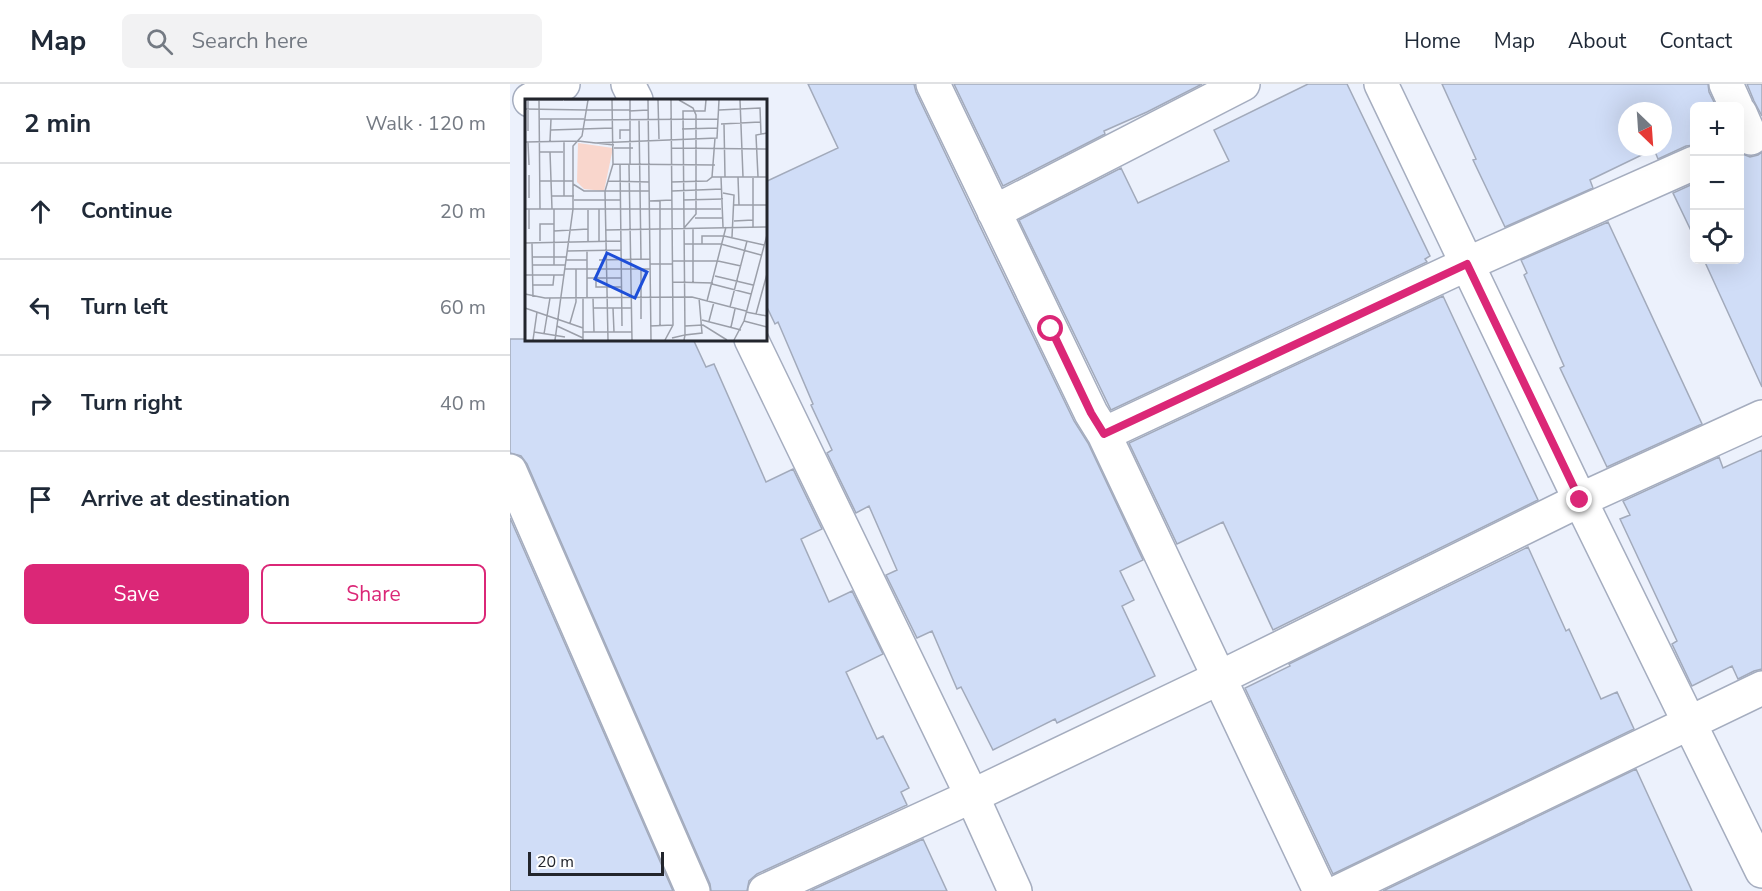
<!DOCTYPE html>
<html lang="en">
<head>
<meta charset="utf-8">
<style>
	body { margin:0; font-family:"Nunito Sans",sans-serif; background:#f2f2f3; color:#1f2937 }
	.controls { position:absolute; right:18px; top:18px; display:grid; overflow:hidden; border-radius:9px; box-shadow:0 6px 24px #0002 }
	.controls button { width:54px; height:54px; display:grid; place-items:center; padding:0; border:0; border-bottom:2px solid #e0e1e3; background:#fff; color:#1f2937; font:30px sans-serif }
	.compass { position:absolute; left:1108px; top:18px; width:54px; height:54px; border-radius:50%; background:#fff; box-shadow:0 6px 24px #0002; rotate:155deg }
	.scale { position:absolute; left:18px; bottom:15px; width:136px; box-sizing:border-box; padding-left:6px; border:3px solid #22252c; border-top:0; font-size:16px; line-height:21px; white-space:nowrap; color:#22252c; -webkit-text-stroke:4px #fefefe; paint-order:stroke }
	.stop { position:absolute; width:18px; height:18px; margin:-14px; border:4px solid #db2777; border-radius:50%; background:#fff }
	.stop.end { background:#db2777; border-color:#fff; box-shadow:0 2px 6px #0008 }
	.list { margin:0; padding:0; list-style:none }
	h2 { display:flex; justify-content:space-between; align-items:center; height:78px; margin:0; padding:0 24px; font-size:26px }
	h2 small { font-size:20px; font-weight:400; color:#747a83 }
	.list li { display:grid; grid-template-columns:39px 1fr auto; gap:18px; align-items:center; box-sizing:border-box; height:96px; padding:0 24px; border-top:2px solid #e0e1e3 }
	.list b { display:block; font-size:22px; white-space:nowrap }
	.list em { font-size:20px; font-style:normal; color:#747a83 }
	.actions { display:flex; gap:12px; padding:18px 24px }
	.actions a { flex:1; padding:14px 0; border:2px solid #db2777; border-radius:9px; text-align:center; font-size:21px; color:#db2777 }
	.actions .main { background:#db2777; color:#fff }
	.icon { flex:none; width:33px; height:33px; fill:none; stroke:currentColor; stroke-width:2; stroke-linecap:round; stroke-linejoin:round }
	.map { position:relative; flex:none; width:1252px; height:807px; overflow:hidden }
	header { display:flex; align-items:center; gap:36px; box-sizing:border-box; height:84px; padding:0 30px; background:#fff; border-bottom:2px solid #e0e1e3 }
	header strong { font-size:28px }
	nav { display:flex; gap:33px; margin-inline-start:auto; font-size:21px }
	.search { width:420px; height:54px; background:#f2f2f3; display:flex; align-items:center; gap:15px; box-sizing:border-box; padding:0 21px; border-radius:9px; color:#747a83; font-size:22px }
	main { display:flex }
	aside { flex:1; background:#fff }
	.map>svg:first-child { display:block }
	.building { fill:#d0ddf7; stroke:#a2aabb; stroke-width:1.5; fill-rule:evenodd }
	.lines { fill:none; stroke-linecap:round; stroke-linejoin:round }
	.minor-casing { stroke:#a5adbf; stroke-width:36 }
	.minor { stroke:#fff; stroke-width:33 }
	.route { stroke:#db2777; stroke-width:8 }
	.inset-road { fill:none; stroke:#9b9fa9; stroke-width:1.5 }
	.view { fill:#1d4ed8; fill-opacity:0.15; stroke:#1d4ed8; stroke-width:3 }
	.inset-edge { fill:none; stroke:#22252c; stroke-width:3 }
</style>
</head>
<body>
<header>
<strong>Map</strong>
<div class="search"><svg class="icon" aria-label="search" viewBox="0 0 24 24"><circle cx="10" cy="10" r="6"/><path d="M15 15l6 6"/></svg>Search here</div>
<nav><a>Home</a><a>Map</a><a>About</a><a>Contact</a></nav>
</header>
<main>
<aside>
<h2>2 min<small>Walk · 120 m</small></h2>
<ul class="list">
<li><svg class="icon" aria-label="ahead" viewBox="0 0 24 24"><path d="M12 20V5M6 11l6-6 6 6"/></svg><div><b>Continue</b></div><em>20 m</em></li>
<li><svg class="icon" aria-label="left" viewBox="0 0 24 24"><path d="M17 20v-9H6M10 6l-5 5 5 5"/></svg><div><b>Turn left</b></div><em>60 m</em></li>
<li><svg class="icon" aria-label="right" viewBox="0 0 24 24"><path d="M7 20v-9h11M14 6l5 5-5 5"/></svg><div><b>Turn right</b></div><em>40 m</em></li>
<li><svg class="icon" aria-label="arrive" viewBox="0 0 24 24"><path d="M6 21V4h12l-3 4 3 4H6"/></svg><div><b>Arrive at destination</b></div></li>
</ul>
<div class="actions"><a class="main">Save</a><a>Share</a></div>
</aside>
<div class="map">
<svg width="1252" height="807" viewBox="0 0 1252 807">
	<rect width="100%" height="100%" fill="#ecf1fc"/>
	<path class="building" d="M 298,0 L 404,0 L 406,8 L 467,136 L 564,337 L 578,359 L 633,476 L 610,487 L 624,516 L 612,522 L 645,592 L 547,639 L 545,635 L 483,666 L 451,603 L 447,605 L 422,547 L 407,554 L 376,491 L 387,486 L 359,422 L 346,429 L 317,369 L 322,366 L 301,321 L 303,320 L 268,238 L 265,240 L 255,219 L 255,98 L 328,64 Z
		M 444,0 L 692,0 L 637,28 L 594,47 L 595,50 L 493,102 Z
		M 798,0 L 837,0 L 920,172 L 915,175 L 917,178 L 601,326 L 509,136 L 611,84 L 628,119 L 719,77 L 704,46 Z
		M 932,0 L 1198,0 L 1199,8 L 1206,22 L 1185,22 L 1185,61 L 1176,62 L 1148,75 L 1144,65 L 1080,96 L 1083,104 L 995,143 L 963,76 L 966,75 ZM 1117,27 L 1153,27 L 1153,63 L 1117,63 Z
		M 1237,0 L 1252,0 L 1252,32 L 1244,17 Z
		M 1252,68 L 1252,303 L 1194,176 L 1230,176 L 1230,69 L 1240,73 L 1248,71 Z
		M 1185,99 L 1185,155 L 1163,109 Z
		M 1098,138 L 1192,340 L 1097,383 L 1050,284 L 1054,282 L 1014,191 L 1017,189 L 1011,176 Z
		M 933,212 L 1028,416 L 763,546 L 713,438 L 667,460 L 619,359 Z
		M 0,255 L 183,255 L 196,283 L 204,280 L 256,398 L 283,385 L 312,445 L 291,455 L 319,518 L 342,507 L 373,570 L 336,588 L 367,655 L 373,652 L 399,704 L 391,708 L 397,721 L 247,790 L 239,797 L 237,807 L 201,807 L 200,800 L 17,380 L 11,372 L 0,369 Z
		M 1252,366 L 1252,585 L 1244,587 L 1228,595 L 1222,582 L 1182,602 L 1162,560 L 1167,557 L 1110,435 L 1120,431 L 1113,417 L 1209,373 L 1213,384 Z
		M 0,434 L 163,807 L 0,807 Z
		M 1018,463 L 1056,547 L 1059,545 L 1091,615 L 1107,608 L 1124,645 L 823,790 L 735,604 L 780,582 L 779,580 Z
		M 1126,685 L 1182,807 L 873,807 Z
		M 413,755 L 437,807 L 300,807 Z"/>
	<g class="lines">
		<g class="minor-casing">
			<path id="minor" d="M 118,0 L 126,16
				M 423,0 L 581,329 L 594,350 L 810,807
				M 871,0 L 1070,416 L 1252,787
				M 1216,0 L 1226,22
				M 20,16 L 53,0
				M 1230,29 L 1241,54
				M 484,128 L 733,0
				M 241,255 L 462,712 L 505,807
				M 594,350 L 957,180 L 1184,79
				M 0,387 L 183,807
				M 255,807 L 462,712 L 709,594 L 1070,416 L 1252,333
				M 830,807 L 1252,604"/>
		</g>
		<use href="#minor" class="minor"/>
	</g>
	<g class="lines">
		<path class="route" d="M 541,245 L 581,329 L 594,350 L 957,180 L 1070,416"/>
	</g>
	<g transform="translate(15 15)">
		<rect width="242" height="242" fill="#ecf1fc"/>
		<path d="M 53,44 L 88,49 L 79,92 L 59,90 L 52,83 Z" fill="#f9d6cc"/>
		<path class="inset-road" d="M 0,1 L 38,1M 3,1 L 3,32M 14,1 L 15,110M 39,1 L 64,1M 87,1 L 88,65M 105,1 L 105,66M 123,1 L 126,241M 133,1 L 134,40M 154,1 L 168,9 L 171,16 L 171,115 L 159,129M 215,1 L 218,78M 0,10 L 61,11M 61,11 L 105,11M 194,11 L 235,9 L 236,35M 104,12 L 123,11M 15,20 L 59,20M 114,20 L 116,160M 59,21 L 193,20M 196,25 L 235,23M 199,25 L 200,78M 157,30 L 193,29M 26,31 L 88,29M 95,40 L 95,31 L 105,31M 25,42 L 26,20M 39,42 L 39,97M 0,43 L 53,42 L 89,46M 3,43 L 4,66M 70,44 L 192,39 L 194,1M 89,49 L 108,49M 146,49 L 242,50M 14,53 L 38,53M 25,53 L 27,110M 95,66 L 97,227M 104,66 L 107,241M 4,76 L 4,99M 187,78 L 242,78M 196,78 L 198,128M 213,78 L 214,106M 233,78 L 231,36 L 242,34M 15,82 L 48,82M 83,82 L 124,83M 146,83 L 182,82 L 187,78 L 190,39M 48,85 L 59,92 L 124,92M 147,92 L 197,90M 198,94 L 209,96 L 207,138M 26,97 L 49,97M 49,101 L 96,101M 135,101 L 135,227M 158,101 L 198,100M 124,102 L 147,101M 208,106 L 242,106M 0,110 L 196,110M 4,110 L 4,130M 29,110 L 29,166M 63,111 L 63,142M 170,119 L 197,119M 209,122 L 228,121M 228,128 L 228,79M 81,131 L 242,128M 29,132 L 63,130M 15,142 L 15,125 L 29,125M 74,143 L 74,110M 0,144 L 96,142M 7,144 L 8,198M 159,145 L 196,145 L 236,156M 177,145 L 177,137 L 199,137 L 239,146M 42,152 L 96,151M 7,158 L 41,158M 41,161 L 62,161M 74,161 L 125,160M 148,162 L 193,162 L 216,167M 125,165 L 148,165M 8,166 L 40,166M 40,170 L 125,170M 0,176 L 39,176M 190,177 L 228,186M 62,179 L 96,179M 71,179 L 71,188 L 96,188M 148,183 L 188,184M 168,183 L 168,129M 187,185 L 226,195M 8,186 L 28,186 L 29,176M 0,195 L 20,199 L 167,198 L 221,212M 58,199 L 58,241M 62,199 L 62,151M 68,199 L 69,233M 182,202 L 201,128M 205,208 L 222,142M 0,209 L 58,229M 68,209 L 107,209M 88,209 L 89,233M 221,213 L 242,217M 231,215 L 242,175M 116,220 L 116,169M 177,221 L 216,231M 184,222 L 189,203M 219,222 L 242,228M 45,224 L 51,203 L 51,170M 32,227 L 58,239M 125,227 L 148,226M 160,227 L 178,226 L 202,241M 206,228 L 210,210M 9,233 L 40,238M 58,233 L 107,233M 19,235 L 25,199M 147,239 L 160,236 L 158,12 L 180,12 L 181,1M 8,241 L 12,213M 30,241 L 48,110 L 48,47 L 57,37 L 63,1M 83,241 L 80,92 L 88,65 L 190,66M 140,241 L 148,226 L 146,1M 159,241 L 160,236 L 177,234 L 174,199M 209,241 L 219,222 L 242,136"/>
		<path class="view" d="M 82,154 L 122,173 L 110,199 L 70,180 Z"/>
		<rect width="242" height="242" class="inset-edge"/>
	</g>
</svg>
<div class="controls">
<button>+</button>
<button>−</button>
<button><svg class="icon" aria-label="locate" viewBox="0 0 24 24"><circle cx="12" cy="12" r="6"/><path d="M12 2v4M12 18v4M2 12h4M18 12h4"/></svg></button>
</div>
<svg class="compass" viewBox="-18 -18 36 36"><path d="M0-13l5 13h-10z" fill="#e53935"/><path d="M0 13l5-13h-10z" fill="#747a83"/></svg>
<div class="scale">20 m</div>
<div class="stop" style="left:541px;top:245px"></div>
<div class="stop end" style="left:1070px;top:416px"></div>
</div>
</main>
</body>
</html>
